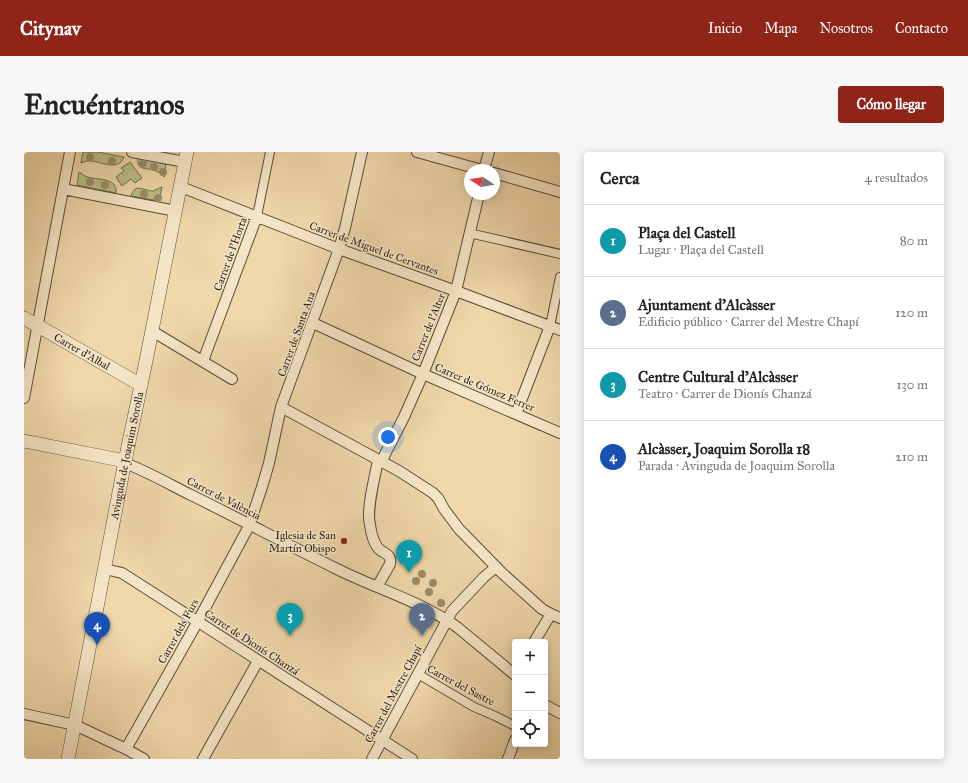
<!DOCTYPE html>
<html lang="es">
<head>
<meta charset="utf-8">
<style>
	body { margin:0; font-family:"IM FELL Great Primer",serif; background:#f6f6f6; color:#222 }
	.controls { position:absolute; right:12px; bottom:12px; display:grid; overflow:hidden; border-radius:4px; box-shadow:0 2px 10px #0003 }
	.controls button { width:36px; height:36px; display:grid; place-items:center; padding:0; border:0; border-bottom:1px solid #e0e0e0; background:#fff; color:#222; font:20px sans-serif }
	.compass { position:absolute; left:440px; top:12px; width:36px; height:36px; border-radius:50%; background:#fff; box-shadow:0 2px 10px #0003; rotate:282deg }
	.you { position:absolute; left:364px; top:285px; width:14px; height:14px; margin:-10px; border:3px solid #fff; border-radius:50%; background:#1a73e8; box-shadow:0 0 0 6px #1a73e833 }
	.badge { display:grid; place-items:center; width:26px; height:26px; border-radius:50%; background:#8f2418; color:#fff; font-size:13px; font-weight:700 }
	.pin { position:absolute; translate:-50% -33px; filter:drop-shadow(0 1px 2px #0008) }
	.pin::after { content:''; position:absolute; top:21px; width:14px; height:12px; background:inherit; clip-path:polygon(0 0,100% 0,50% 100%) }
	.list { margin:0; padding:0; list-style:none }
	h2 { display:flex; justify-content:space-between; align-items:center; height:52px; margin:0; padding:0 16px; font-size:17px }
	h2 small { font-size:13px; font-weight:400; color:#767676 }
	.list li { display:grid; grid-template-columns:26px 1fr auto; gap:12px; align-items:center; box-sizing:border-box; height:72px; padding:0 16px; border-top:1px solid #e0e0e0 }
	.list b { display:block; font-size:15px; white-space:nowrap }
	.list p { margin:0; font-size:13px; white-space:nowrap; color:#767676 }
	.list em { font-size:13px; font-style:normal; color:#767676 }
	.icon { flex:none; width:22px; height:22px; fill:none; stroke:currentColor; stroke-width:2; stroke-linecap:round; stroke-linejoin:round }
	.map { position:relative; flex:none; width:536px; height:607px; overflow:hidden; border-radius:4px }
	header { display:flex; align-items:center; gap:24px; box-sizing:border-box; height:56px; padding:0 20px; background:#8f2418; color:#fff }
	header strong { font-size:19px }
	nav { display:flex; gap:22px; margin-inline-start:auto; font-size:14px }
	.intro { display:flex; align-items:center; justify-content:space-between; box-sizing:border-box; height:96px; padding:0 24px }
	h1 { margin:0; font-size:28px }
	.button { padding:10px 18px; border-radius:4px; background:#8f2418; color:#fff; font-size:14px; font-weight:700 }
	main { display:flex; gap:24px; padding:0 24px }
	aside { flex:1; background:#fff; border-radius:4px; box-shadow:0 2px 10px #0003 }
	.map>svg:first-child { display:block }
	.green { fill:#bbbe87; stroke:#716e4e }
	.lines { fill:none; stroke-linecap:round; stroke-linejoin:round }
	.pedestrian-casing { stroke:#594d3a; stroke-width:10 }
	.minor-casing { stroke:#594d3a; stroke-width:12 }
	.tertiary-casing { stroke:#594d3a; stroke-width:14 }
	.pedestrian { stroke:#f5e5c7; stroke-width:8 }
	.minor { stroke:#f5e5c7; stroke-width:10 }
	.tertiary { stroke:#f5e5c7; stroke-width:13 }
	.tree { fill:#998c6a }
	.poi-dot { fill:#8f2418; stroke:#f5e5c7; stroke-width:1.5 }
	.labels { text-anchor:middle; stroke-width:3; stroke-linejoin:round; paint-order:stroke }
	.street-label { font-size:11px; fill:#271f15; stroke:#f5e5c7 }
	.poi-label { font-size:11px; fill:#271f15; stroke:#f5e5c7; text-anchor:end }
</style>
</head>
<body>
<header>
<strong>Citynav</strong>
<nav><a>Inicio</a><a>Mapa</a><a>Nosotros</a><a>Contacto</a></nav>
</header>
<div class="intro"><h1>Encuéntranos</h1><a class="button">Cómo llegar</a></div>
<main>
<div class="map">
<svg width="536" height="607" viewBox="0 0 536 607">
	<rect width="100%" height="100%" fill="#efd7a9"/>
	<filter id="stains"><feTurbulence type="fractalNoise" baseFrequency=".005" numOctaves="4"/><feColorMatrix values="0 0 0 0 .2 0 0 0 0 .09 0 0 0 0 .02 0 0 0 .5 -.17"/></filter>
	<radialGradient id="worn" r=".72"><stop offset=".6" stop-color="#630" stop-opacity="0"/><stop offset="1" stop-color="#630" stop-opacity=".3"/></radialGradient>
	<path class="green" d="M 59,0 L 74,0 L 100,5 C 94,21 76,8 64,9 C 62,9 60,10 57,11 Z
		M 114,6 L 142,12 L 140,25 C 138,23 135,20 132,19 C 124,15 112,20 114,6 Z
		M 106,10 L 118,26 L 111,31 L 107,27 L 98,34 L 92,25 L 100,19 L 97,16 Z
		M 55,20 C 57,21 59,23 61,24 C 71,29 94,24 92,41 L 53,33 Z
		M 138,35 L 135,49 L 107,44 C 111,30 120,39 129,39 C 131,38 135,36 138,35 Z"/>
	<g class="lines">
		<g class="pedestrian-casing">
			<path id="pedestrian" d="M 233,64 L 246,0
				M 445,81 L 536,102
				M 526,174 L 536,125
				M 394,522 L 450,555 L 471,564 L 491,574"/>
		</g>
		<g class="minor-casing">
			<path id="minor" d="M 108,0 L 161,10
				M 393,0 L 458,18
				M 460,18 L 465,0
				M 470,21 L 536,40
				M 157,35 L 315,97 L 432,139 L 536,178
				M 39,37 L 152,59
				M 289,171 L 399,222 L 536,281
				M 128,179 L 208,227
				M 179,209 L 233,64
				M 0,246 L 46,0
				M 257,255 L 375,319 L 409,341 L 414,346 L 420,357 L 435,377 L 478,421 L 518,457 L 527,462 L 536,466
				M 492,262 L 526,174
				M 357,310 L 380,265 L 399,222 L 432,139 L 455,42
				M 101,311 C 124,320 145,332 167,343 C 216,367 264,393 313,417 C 353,437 396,449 433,475 L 491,523
				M 81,417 L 98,421 L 388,607
				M 353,435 L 366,412 C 368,401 359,402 354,396 C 349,390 347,380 346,373 C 342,357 351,325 354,308
				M 510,490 L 527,462
				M 521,553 L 536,561
				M 0,562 L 51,573 L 102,597 L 120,607
				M 102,597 L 174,469 L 225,374 L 238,335 L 245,311 L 257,255 L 315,97 L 321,76 L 338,0
				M 179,607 L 234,509
				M 348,607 L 428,459 L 460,425 L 472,415
				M 484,607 L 491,588"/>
		</g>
		<g class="tertiary-casing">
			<g id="tertiary">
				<path id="s1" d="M 0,166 L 117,233"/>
				<path d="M 0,289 L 5,290 L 101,309"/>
				<path id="s2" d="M 44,607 L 101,309 L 122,209 L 163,0"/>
			</g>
		</g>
		<use href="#pedestrian" class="pedestrian"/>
		<use href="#minor" class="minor"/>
		<use href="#tertiary" class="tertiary"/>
	</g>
	<g class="tree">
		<circle cx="66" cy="5" r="4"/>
		<circle cx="88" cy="9" r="4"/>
		<circle cx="119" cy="12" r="4"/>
		<circle cx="130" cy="15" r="4"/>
		<circle cx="139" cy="20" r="4"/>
		<circle cx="66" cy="30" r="4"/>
		<circle cx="81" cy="33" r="4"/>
		<circle cx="120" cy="42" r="4"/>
		<circle cx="134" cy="46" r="4"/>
		<circle cx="398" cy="422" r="4"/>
		<circle cx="392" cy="429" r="4"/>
		<circle cx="409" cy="431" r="4"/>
		<circle cx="405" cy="440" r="4"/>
		<circle cx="417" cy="451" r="4"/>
	</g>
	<circle class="poi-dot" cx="320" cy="389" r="4"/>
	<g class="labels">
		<g class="street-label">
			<text transform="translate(350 96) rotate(20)" y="4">Carrer de Miguel de Cervantes</text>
			<text transform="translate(206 102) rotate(-70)" y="4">Carrer de l'Horta</text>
			<text transform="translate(404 175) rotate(-68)" y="4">Carrer de l'Alter</text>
			<text transform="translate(272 182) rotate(-70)" y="4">Carrer de Santa Ana</text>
			<text dy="4" stroke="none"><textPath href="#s1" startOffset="67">Carrer d'Albal</textPath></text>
			<text transform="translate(461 235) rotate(23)" y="4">Carrer de Gómez Ferrer</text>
			<text dy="4" stroke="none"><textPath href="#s2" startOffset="309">Avinguda de Joaquim Sorolla</textPath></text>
			<text transform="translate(200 346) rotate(27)" y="4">Carrer de València</text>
			<text transform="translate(154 479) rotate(-61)" y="4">Carrer dels Furs</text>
			<text transform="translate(228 490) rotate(33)" y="4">Carrer de Dionís Chanzá</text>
			<text transform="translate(437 533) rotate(28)" y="4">Carrer del Sastre</text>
			<text transform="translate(369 542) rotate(-62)" y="4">Carrer del Mestre Chapí</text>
		</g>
		<g class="poi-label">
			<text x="312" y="387">Iglesia de San<tspan x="312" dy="13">Martín Obispo</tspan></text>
		</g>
	</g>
	<rect width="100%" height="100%" filter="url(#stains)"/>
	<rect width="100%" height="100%" fill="url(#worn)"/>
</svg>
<div class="controls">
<button>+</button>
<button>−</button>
<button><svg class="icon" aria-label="locate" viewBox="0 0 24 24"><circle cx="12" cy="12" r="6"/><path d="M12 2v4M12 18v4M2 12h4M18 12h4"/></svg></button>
</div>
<svg class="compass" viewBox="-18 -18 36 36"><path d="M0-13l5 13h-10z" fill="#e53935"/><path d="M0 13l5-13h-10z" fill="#767676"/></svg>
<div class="you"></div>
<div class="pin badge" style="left:385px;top:421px;background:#0f9aa8">1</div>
<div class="pin badge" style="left:398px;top:484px;background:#5c6f8a">2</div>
<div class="pin badge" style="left:266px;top:484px;background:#0f9aa8">3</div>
<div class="pin badge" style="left:73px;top:493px;background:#1a4fb4">4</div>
</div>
<aside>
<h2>Cerca<small>4 resultados</small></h2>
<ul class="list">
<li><span class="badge" style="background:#0f9aa8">1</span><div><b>Plaça del Castell</b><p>Lugar · Plaça del Castell</p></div><em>80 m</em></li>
<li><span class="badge" style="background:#5c6f8a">2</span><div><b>Ajuntament d'Alcàsser</b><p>Edificio público · Carrer del Mestre Chapí</p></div><em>120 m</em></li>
<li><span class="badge" style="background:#0f9aa8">3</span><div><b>Centre Cultural d'Alcàsser</b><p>Teatro · Carrer de Dionís Chanzá</p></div><em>130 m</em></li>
<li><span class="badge" style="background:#1a4fb4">4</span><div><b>Alcàsser, Joaquim Sorolla 18</b><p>Parada · Avinguda de Joaquim Sorolla</p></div><em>210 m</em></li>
</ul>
</aside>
</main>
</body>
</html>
